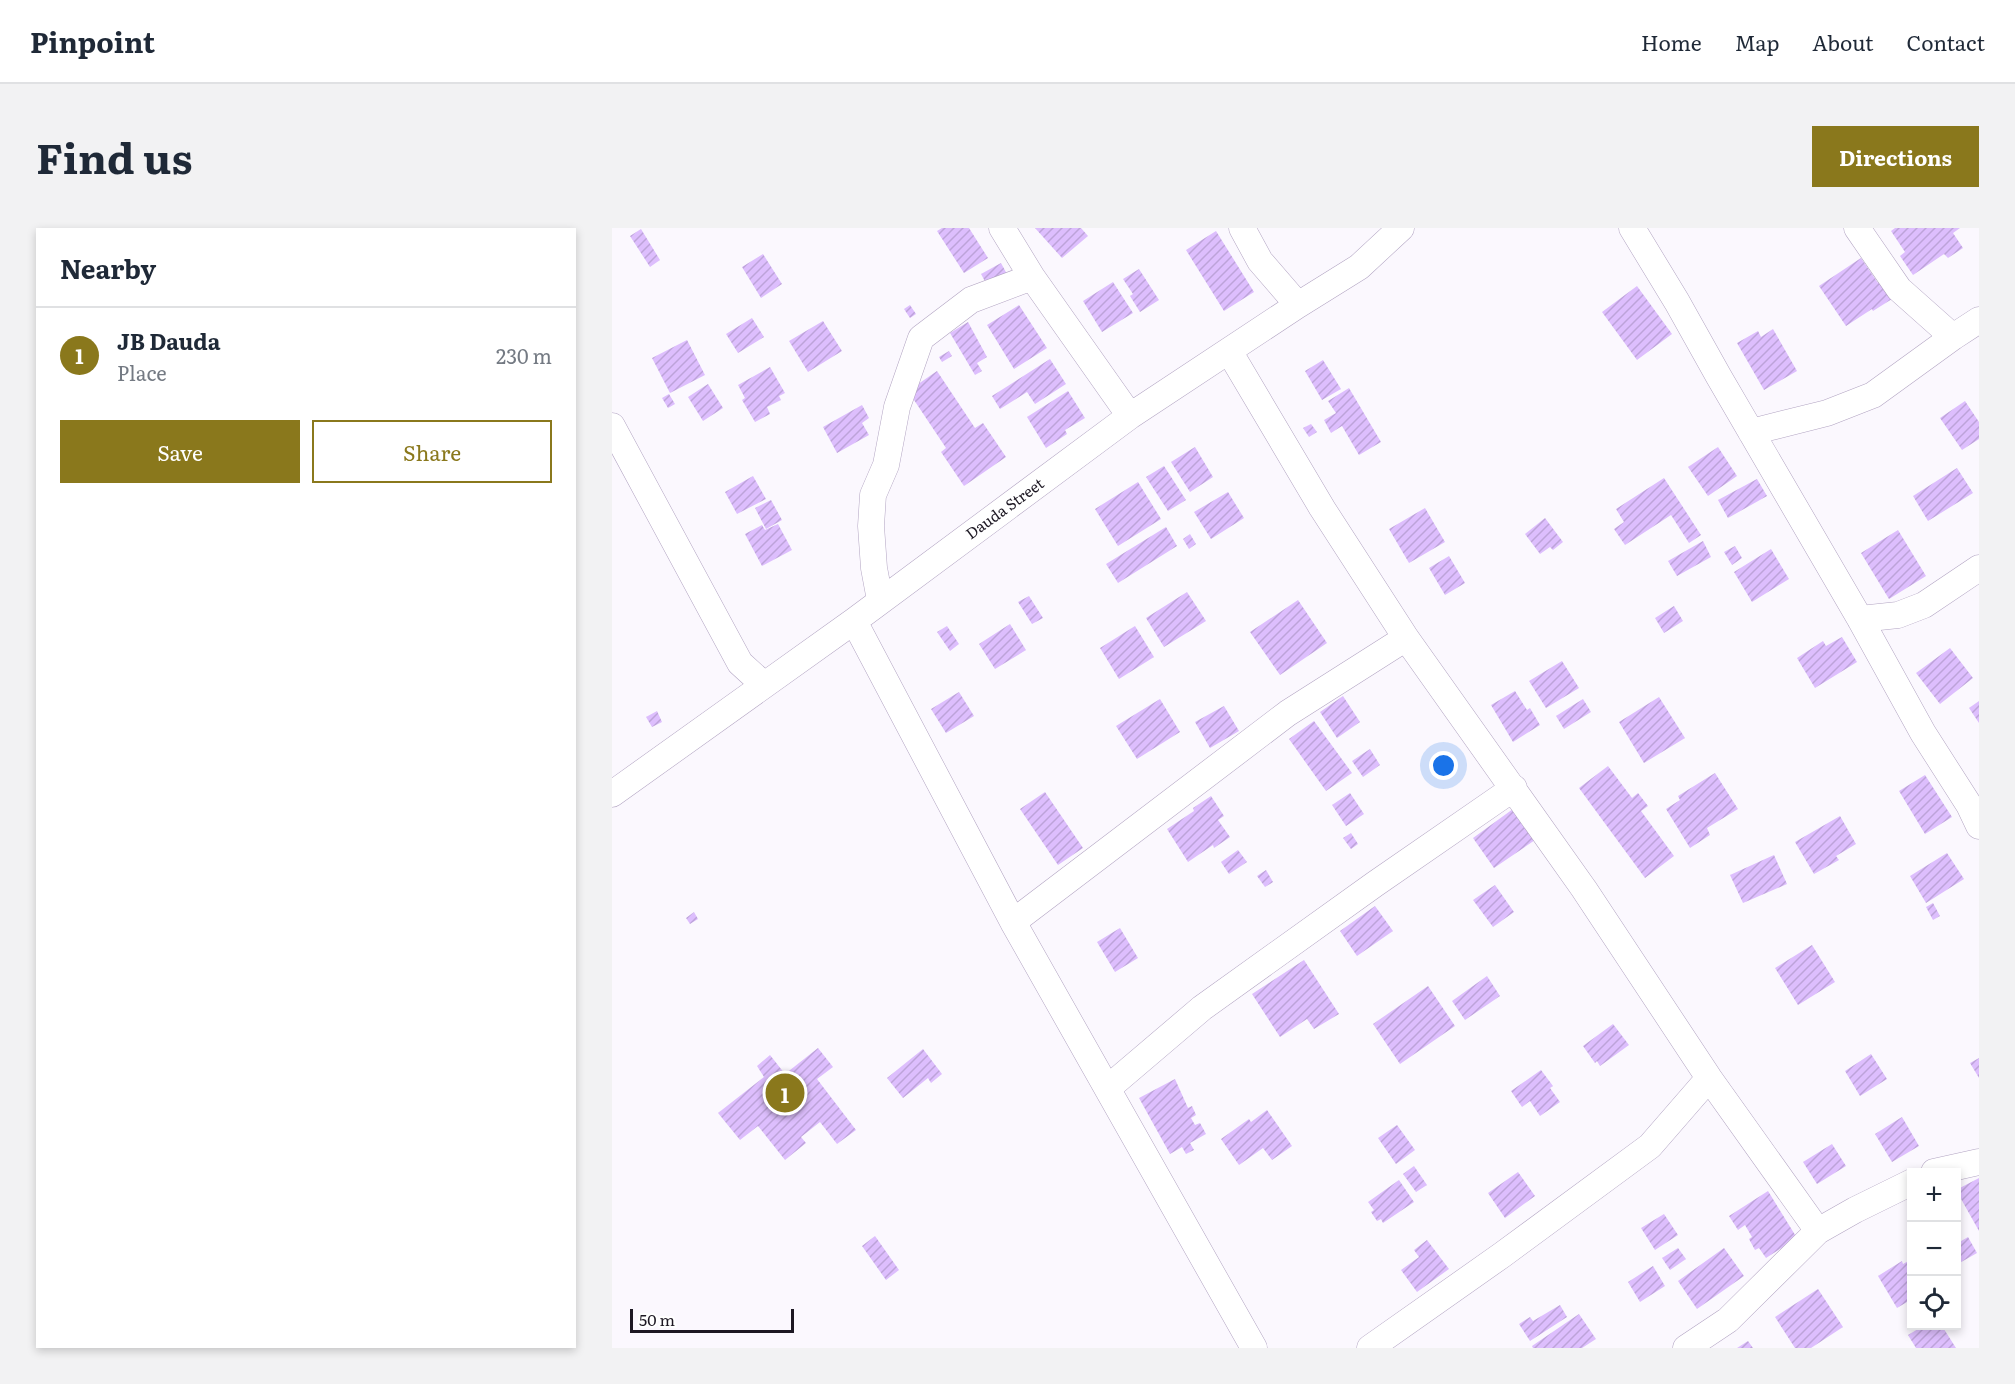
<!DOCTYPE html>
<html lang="en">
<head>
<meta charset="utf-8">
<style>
	body { margin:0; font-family:Literata,serif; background:#f2f2f3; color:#1f2937 }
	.controls { position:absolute; right:18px; bottom:18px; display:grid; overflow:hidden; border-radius:0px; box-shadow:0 3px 9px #0003 }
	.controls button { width:54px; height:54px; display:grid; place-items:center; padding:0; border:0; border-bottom:2px solid #e0e1e3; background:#fff; color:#1f2937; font:30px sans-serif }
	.scale { position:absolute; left:18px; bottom:15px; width:164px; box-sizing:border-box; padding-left:6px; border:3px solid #1d1823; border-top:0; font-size:16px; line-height:21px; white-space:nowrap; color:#1d1823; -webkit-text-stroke:4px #fff; paint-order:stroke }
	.you { position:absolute; left:832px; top:538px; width:21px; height:21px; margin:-15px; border:4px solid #fff; border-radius:50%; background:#1a73e8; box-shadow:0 0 0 9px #1a73e833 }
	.badge { display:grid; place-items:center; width:39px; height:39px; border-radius:50%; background:#8a781c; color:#fff; font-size:20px; font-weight:700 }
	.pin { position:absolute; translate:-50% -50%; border:3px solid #fff; box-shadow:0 2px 6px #0006 }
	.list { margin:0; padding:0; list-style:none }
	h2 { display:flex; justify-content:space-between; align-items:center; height:78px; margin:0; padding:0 24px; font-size:26px }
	h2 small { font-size:20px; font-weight:400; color:#747a83 }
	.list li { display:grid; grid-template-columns:39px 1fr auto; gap:18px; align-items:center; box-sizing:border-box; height:96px; padding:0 24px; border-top:2px solid #e0e1e3 }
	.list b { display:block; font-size:22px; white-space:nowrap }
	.list p { margin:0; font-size:20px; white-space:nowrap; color:#747a83 }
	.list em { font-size:20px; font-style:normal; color:#747a83 }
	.actions { display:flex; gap:12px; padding:18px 24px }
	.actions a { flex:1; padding:14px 0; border:2px solid #8a781c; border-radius:0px; text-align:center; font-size:21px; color:#8a781c }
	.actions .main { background:#8a781c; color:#fff }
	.icon { flex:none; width:33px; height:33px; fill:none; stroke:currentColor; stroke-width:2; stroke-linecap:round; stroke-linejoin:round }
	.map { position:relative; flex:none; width:1367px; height:1120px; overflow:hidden; border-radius:0px }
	header { display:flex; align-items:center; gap:36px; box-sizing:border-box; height:84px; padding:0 30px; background:#fff; border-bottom:2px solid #e0e1e3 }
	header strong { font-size:28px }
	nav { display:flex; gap:33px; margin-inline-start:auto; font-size:21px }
	.intro { display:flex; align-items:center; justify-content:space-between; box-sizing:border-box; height:144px; padding:0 36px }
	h1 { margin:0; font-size:42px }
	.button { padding:15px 27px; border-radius:0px; background:#8a781c; color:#fff; font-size:21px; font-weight:700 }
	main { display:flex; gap:36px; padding:0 36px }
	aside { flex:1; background:#fff; border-radius:0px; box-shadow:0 3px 9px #0003 }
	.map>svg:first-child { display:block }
	.building { fill:url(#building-hatch) }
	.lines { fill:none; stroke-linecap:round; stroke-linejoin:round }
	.minor-casing { stroke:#b2a4c2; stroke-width:27 }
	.minor { stroke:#fff; stroke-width:26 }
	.labels { text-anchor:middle; stroke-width:4.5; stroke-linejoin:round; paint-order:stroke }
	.street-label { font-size:15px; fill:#1d1823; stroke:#fff }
</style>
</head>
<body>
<header>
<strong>Pinpoint</strong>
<nav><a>Home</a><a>Map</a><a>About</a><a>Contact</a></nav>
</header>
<div class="intro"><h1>Find us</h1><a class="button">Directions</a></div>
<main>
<aside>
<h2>Nearby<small></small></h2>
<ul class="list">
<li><span class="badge">1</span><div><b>JB Dauda</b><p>Place</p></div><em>230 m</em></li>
</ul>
<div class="actions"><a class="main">Save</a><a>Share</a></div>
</aside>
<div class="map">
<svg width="1367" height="1120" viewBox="0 0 1367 1120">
	<defs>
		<pattern id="building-hatch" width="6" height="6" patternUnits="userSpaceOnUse" patternTransform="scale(1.5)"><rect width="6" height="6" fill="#ddbefd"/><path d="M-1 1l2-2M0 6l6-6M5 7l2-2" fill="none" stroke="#bda3d9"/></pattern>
	</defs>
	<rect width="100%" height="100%" fill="#fbf8fe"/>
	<path class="building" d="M 330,0 L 357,0 L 376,30 L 352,45 L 325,3 Z
		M 423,0 L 469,0 L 476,8 L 450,30 Z
		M 1283,0 L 1348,0 L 1341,5 L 1351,20 L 1336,30 L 1332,26 L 1301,47 L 1288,28 L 1293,24 L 1279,3 Z
		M 29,1 L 48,32 L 38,39 L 18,8 Z
		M 604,3 L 642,64 L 612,83 L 574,22 Z
		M 151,26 L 170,56 L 149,70 L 130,39 Z
		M 1249,30 L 1266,55 L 1268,54 L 1280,71 L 1261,83 L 1260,81 L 1234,98 L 1207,58 Z
		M 389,35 L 396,48 L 376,59 L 369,46 Z
		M 527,41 L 547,72 L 528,84 L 518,68 L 521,66 L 511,51 Z
		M 501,54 L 521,85 L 490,104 L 471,73 Z
		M 1025,58 L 1060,106 L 1025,132 L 990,84 Z
		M 298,77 L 304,86 L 298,90 L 292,81 Z
		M 407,77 L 435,120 L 402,141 L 375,97 Z
		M 140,90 L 152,109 L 126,125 L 114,106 Z
		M 211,93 L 230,123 L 196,144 L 177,113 Z
		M 356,94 L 375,129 L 365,135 L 370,143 L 363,147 L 338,105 Z
		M 1161,101 L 1185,143 L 1152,162 L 1125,115 L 1146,103 L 1149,109 Z
		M 75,112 L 93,147 L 58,165 L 40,130 Z
		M 337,123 L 340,128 L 330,134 L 327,129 Z
		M 438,131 L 454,156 L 423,176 L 415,164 L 388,181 L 380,168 Z
		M 711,132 L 729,161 L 710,172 L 693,143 Z
		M 158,139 L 173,165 L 167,168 L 169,172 L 155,179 L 158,186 L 143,194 L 130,172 L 133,170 L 126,157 Z
		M 325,143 L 363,200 L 371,195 L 394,229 L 352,258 L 329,224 L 334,220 L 296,163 Z
		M 96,156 L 111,180 L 91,193 L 76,169 Z
		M 737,160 L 769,214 L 747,227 L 730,198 L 719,205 L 712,192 L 724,185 L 716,173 Z
		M 456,163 L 473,190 L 453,202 L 455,206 L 434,220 L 415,189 Z
		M 57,166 L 63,176 L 56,180 L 50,170 Z
		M 1353,173 L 1367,194 L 1367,211 L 1350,222 L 1328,190 Z
		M 250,177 L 257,190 L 250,195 L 257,207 L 225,225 L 211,199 Z
		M 699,196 L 705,204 L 697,209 L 691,200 Z
		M 583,219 L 601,249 L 578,264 L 559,234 Z
		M 1106,219 L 1125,248 L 1096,268 L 1076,239 Z
		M 552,238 L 574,272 L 556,283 L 534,249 Z
		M 1345,240 L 1361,265 L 1316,293 L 1301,268 Z
		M 141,248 L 154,271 L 125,286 L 113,264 Z
		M 1052,250 L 1089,307 L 1077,315 L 1059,287 L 1013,317 L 1002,301 L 1012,294 L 1004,281 Z
		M 1145,251 L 1155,268 L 1116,290 L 1106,272 Z
		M 526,254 L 549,291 L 506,318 L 483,281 Z
		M 616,264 L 632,290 L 599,311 L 582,284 Z
		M 159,272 L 170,292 L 154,301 L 143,280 Z
		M 813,280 L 833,314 L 797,335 L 777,301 Z
		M 933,290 L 951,314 L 941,322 L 938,319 L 928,326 L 913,306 Z
		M 166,296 L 180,322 L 150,338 L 133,306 L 150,297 L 153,302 Z
		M 554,299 L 565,318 L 506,355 L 494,336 Z
		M 1286,302 L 1314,348 L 1277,371 L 1249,325 Z
		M 578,306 L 584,316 L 577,321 L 571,311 Z
		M 1091,313 L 1099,329 L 1065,348 L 1056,333 Z
		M 1123,318 L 1130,330 L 1120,337 L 1112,324 Z
		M 1159,321 L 1177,351 L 1140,374 L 1122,344 Z
		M 837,328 L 853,355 L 833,367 L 817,340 Z
		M 575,364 L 594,393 L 552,419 L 534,390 Z
		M 417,368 L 431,390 L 420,396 L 406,374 Z
		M 686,372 L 715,415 L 668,447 L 638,404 Z
		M 1062,378 L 1071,393 L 1052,405 L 1043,390 Z
		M 398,396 L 414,422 L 383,441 L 367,416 Z
		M 335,398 L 347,416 L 338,423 L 325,404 Z
		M 523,398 L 542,429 L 507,451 L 488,420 Z
		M 1230,409 L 1245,434 L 1203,460 L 1185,430 L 1211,413 L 1214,418 Z
		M 1338,420 L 1361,450 L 1328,476 L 1304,445 Z
		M 950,433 L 967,460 L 934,480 L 917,453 Z
		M 903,463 L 915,482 L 918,480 L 928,497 L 901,514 L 879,477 Z
		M 347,464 L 362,488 L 334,505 L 319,481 Z
		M 731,468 L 748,494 L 725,510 L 708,484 Z
		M 1047,469 L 1073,510 L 1032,535 L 1007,494 Z
		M 548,471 L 568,504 L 525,531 L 504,498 Z
		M 971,471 L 979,484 L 952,501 L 944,488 Z
		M 1367,473 L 1367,495 L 1357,480 Z
		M 612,478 L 627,503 L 598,520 L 583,494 Z
		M 45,483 L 50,494 L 40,499 L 34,489 Z
		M 702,493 L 740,545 L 714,563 L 677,511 Z
		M 758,521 L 768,537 L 751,549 L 740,533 Z
		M 996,538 L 1020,570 L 1026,565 L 1036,578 L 1029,583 L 1062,628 L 1033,650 L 967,560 Z
		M 1103,545 L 1126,581 L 1095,600 L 1098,607 L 1078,620 L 1054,581 L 1068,572 L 1066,568 Z
		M 1313,547 L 1340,589 L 1313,606 L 1287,563 Z
		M 433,564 L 471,620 L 446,637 L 408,581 Z
		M 738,565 L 752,586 L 734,598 L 720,577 Z
		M 599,568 L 612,588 L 606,592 L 618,609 L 602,620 L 601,617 L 576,634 L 555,601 L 582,583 L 581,580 Z
		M 901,581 L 923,612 L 882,640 L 861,610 Z
		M 1228,588 L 1244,616 L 1224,628 L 1227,632 L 1202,646 L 1183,614 Z
		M 739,605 L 746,616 L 739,621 L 731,610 Z
		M 626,622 L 635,634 L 617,646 L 609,634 Z
		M 1335,625 L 1352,651 L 1314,675 L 1298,648 Z
		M 1162,627 L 1175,656 L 1131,675 L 1118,647 Z
		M 654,642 L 661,654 L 653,659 L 645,648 Z
		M 883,657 L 902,684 L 881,699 L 861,672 Z
		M 1321,675 L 1328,688 L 1321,692 L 1314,679 Z
		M 763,678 L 781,703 L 745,728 L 728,703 Z
		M 82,684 L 86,691 L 78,696 L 74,690 Z
		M 508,700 L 526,730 L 503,744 L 485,714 Z
		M 1200,717 L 1223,754 L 1186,777 L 1163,740 Z
		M 692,732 L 727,786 L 702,801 L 695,791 L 668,809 L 640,766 Z
		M 875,748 L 888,768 L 853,792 L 840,773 Z
		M 816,758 L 843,798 L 788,836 L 761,796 Z
		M 1001,796 L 1017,817 L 988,838 L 985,833 L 983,835 L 971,818 Z
		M 206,820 L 221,839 L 205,851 L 244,902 L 225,916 L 208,894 L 189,909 L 194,915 L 173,932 L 146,898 L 128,912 L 106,885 L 152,849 L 145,838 L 158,827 L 173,846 Z
		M 311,821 L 330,846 L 319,855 L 316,850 L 291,870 L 275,850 Z
		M 1259,826 L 1275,851 L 1248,868 L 1233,843 Z
		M 1367,830 L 1367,850 L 1358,835 Z
		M 929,842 L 941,858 L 938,860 L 948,874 L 928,888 L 918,873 L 910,879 L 899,863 Z
		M 563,851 L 576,880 L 580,878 L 584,887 L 579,890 L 583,897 L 588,895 L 594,906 L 578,915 L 582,922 L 574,926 L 570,919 L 558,926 L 527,870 Z
		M 655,882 L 680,918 L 660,932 L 651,920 L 627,937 L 609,911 L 637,891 L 639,894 Z
		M 1290,889 L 1307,918 L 1280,934 L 1263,906 Z
		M 785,897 L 803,922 L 784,936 L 766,910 Z
		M 1220,916 L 1234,938 L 1205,956 L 1191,934 Z
		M 802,938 L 815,957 L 804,964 L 791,946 Z
		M 906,944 L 923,968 L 893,990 L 876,965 Z
		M 1367,950 L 1367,1003 L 1344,962 Z
		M 787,952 L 802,974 L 771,995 L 769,991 L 765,993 L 759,984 L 762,982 L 756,974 Z
		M 1156,963 L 1185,1010 L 1154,1030 L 1147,1020 L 1143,1022 L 1137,1011 L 1140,1009 L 1133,997 L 1126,1002 L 1117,988 Z
		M 1052,986 L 1066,1007 L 1043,1022 L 1029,1000 Z
		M 263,1008 L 287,1042 L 274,1052 L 250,1018 Z
		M 1356,1009 L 1365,1025 L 1344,1037 L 1344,1016 Z
		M 815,1012 L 837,1041 L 805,1064 L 789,1042 L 807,1029 L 802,1022 Z
		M 1066,1020 L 1074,1031 L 1058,1042 L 1050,1030 Z
		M 1112,1020 L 1132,1048 L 1085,1081 L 1066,1053 Z
		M 1300,1031 L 1300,1071 L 1285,1080 L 1266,1048 L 1290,1033 L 1291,1036 Z
		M 1041,1038 L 1053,1058 L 1028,1074 L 1016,1054 Z
		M 1206,1061 L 1231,1099 L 1199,1120 L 1183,1120 L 1163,1089 Z
		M 948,1077 L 955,1089 L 918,1113 L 907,1096 L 918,1089 L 921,1093 Z
		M 967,1086 L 984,1111 L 970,1120 L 921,1120 L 920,1118 Z
		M 1311,1098 L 1330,1098 L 1344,1120 L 1304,1120 L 1296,1107 Z
		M 1136,1113 L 1141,1120 L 1125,1120 Z"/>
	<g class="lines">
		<g class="minor-casing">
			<path id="minor" d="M 390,0 L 420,49 L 518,188
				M 630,0 L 648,33 L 686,77
				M 1020,0 L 1065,74 L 1107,149 L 1248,391 L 1311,505 L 1357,577 L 1367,598
				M 1245,0 L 1287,61 L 1341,109
				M 617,123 L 710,280 L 794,410 L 972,661 L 1097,850 L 1206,1003
				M 0,198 L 128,435 L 152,457
				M 1139,204 L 1215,185 L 1261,167 L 1341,109 L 1367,92
				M 268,372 L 262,340 L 259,298 L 261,267 L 274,237 L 285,179 L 309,110 L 359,72 L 420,49
				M 1248,391 L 1286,387 L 1312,377 L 1367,340
				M 242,393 L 401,694 L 642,1120
				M 0,566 L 242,393 L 518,188 L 686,77 L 747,39 L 789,0
				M 401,694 L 676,485 L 794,410
				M 496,860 L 590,780 L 763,656 L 902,560
				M 1322,944 L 1367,934
				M 758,1120 L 890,1027 L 1038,918 L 1097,850
				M 1074,1120 L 1116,1092 L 1206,1003 L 1243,982 L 1300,954"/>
		</g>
		<use href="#minor" class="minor"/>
	</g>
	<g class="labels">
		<g class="street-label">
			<text transform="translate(393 281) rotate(-36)" y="5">Dauda Street</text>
		</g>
	</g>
</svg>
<div class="controls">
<button>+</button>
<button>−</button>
<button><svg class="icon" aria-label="locate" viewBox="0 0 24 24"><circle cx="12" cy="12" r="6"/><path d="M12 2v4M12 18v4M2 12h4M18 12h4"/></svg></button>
</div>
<div class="scale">50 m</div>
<div class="you"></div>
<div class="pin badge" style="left:173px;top:865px">1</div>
</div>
</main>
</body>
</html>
